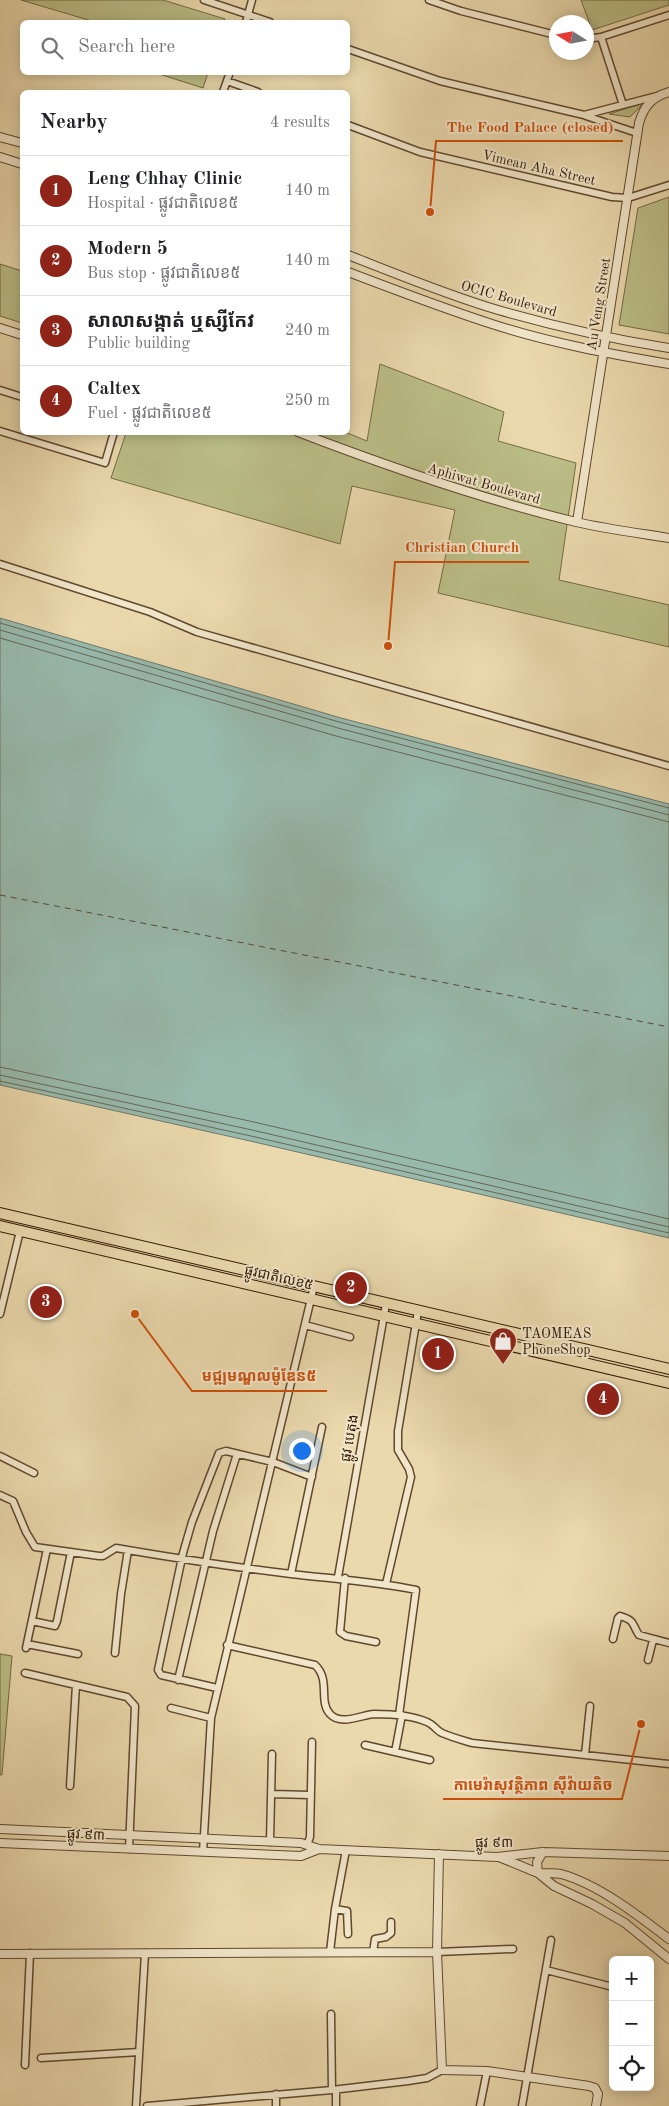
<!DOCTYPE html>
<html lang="en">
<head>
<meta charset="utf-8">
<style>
	body { margin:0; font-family:"Old Standard TT","Noto Sans Khmer",serif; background:#f2f2f2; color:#202124 }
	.controls { position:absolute; right:15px; bottom:15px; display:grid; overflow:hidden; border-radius:8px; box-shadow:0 2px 12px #0003 }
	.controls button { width:45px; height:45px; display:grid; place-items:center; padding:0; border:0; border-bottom:1px solid #e0e0e0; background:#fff; color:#202124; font:25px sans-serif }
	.compass { position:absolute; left:549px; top:15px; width:45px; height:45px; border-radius:50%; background:#fff; box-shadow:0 2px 12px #0003; rotate:281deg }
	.you { position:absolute; left:301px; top:1450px; width:18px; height:18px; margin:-12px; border:4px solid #fff; border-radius:50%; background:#1a73e8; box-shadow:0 0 0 8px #1a73e833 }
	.badge { display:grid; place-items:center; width:32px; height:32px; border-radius:50%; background:#8f2418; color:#fff; font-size:16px; font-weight:700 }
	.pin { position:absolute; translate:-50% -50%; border:2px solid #fff; box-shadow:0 1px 5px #0006 }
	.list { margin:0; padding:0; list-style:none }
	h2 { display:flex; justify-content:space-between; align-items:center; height:65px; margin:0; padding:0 20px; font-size:21px }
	h2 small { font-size:16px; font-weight:400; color:#757577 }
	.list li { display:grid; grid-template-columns:32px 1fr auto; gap:15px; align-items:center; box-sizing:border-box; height:70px; padding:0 20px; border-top:1px solid #e0e0e0 }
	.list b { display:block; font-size:19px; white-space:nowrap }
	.list p { margin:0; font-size:16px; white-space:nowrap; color:#757577 }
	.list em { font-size:16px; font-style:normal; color:#757577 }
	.icon { flex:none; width:28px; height:28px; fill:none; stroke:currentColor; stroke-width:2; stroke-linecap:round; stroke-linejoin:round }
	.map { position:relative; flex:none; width:669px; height:2106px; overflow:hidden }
	.search { position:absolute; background:#fff; box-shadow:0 2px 12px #0003; left:20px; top:20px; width:330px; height:55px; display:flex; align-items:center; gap:12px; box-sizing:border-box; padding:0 18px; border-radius:8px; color:#757577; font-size:19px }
	.panel { position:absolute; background:#fff; box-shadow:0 2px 12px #0003; left:20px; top:90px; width:330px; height:345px; border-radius:8px }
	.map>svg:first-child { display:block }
	.green { fill:#bbbe87; stroke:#766a45 }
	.water { fill:#98baad; stroke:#6f7969 }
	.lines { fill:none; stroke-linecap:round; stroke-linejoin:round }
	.shore { stroke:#656858; stroke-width:1 }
	.ferry { stroke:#514836; stroke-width:1; stroke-dasharray:6 5; stroke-linecap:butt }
	.minor-casing { stroke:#60482e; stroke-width:9 }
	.tertiary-casing { stroke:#60482e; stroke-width:10 }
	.trunk-casing { stroke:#321703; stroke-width:12 }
	.minor { stroke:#f1e6ca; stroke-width:6 }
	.tertiary { stroke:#f1e6ca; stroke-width:8 }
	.trunk { stroke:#ead9ad; stroke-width:10 }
	.labels { text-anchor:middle; stroke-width:4; stroke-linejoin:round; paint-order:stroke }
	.street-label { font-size:14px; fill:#321703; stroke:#f1e6ca }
	.poi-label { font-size:14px; fill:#321703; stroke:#f1e6ca; text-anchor:start }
	.leader { fill:none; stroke:#cd4f0b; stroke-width:2 }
	.callout-dot { fill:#cd4f0b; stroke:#f1e6ca; stroke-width:2 }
	.callout-label { font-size:15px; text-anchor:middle; font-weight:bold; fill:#cd4f0b; stroke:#f1e6ca; stroke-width:4; stroke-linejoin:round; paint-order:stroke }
</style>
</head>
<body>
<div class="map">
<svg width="669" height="2106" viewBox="0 0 669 2106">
	<rect width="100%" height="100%" fill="#ead9ad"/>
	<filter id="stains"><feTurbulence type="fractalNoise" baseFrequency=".004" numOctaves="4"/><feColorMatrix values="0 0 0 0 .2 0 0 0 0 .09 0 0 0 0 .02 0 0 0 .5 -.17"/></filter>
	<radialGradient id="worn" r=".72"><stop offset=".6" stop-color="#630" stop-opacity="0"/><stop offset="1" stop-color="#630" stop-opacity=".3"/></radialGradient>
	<path class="green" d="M 21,0 L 163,0 L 225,19 L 224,22 L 95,22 Z
		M 581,0 L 669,0 L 669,5 L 592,30 Z
		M 156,73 L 208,72 L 208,73 L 203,88 Z
		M 644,103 L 630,117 L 609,114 Z
		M 669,197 L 669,334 L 619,325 L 638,208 Z
		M 0,264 L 22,271 L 22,323 L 0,316 Z
		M 380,364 L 504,412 L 498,441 L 576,463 L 559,580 L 669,605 L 669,647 L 438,593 L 455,510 L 352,486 L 340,544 L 111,478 L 126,433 L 345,432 L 367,441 Z
		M 0,1654 L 12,1656 L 2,1775 L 0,1775 Z"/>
	<path class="water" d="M 0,618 L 341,718 L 669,804 L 669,1238 L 250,1141 L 0,1085 Z"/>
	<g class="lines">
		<path class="shore" d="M 0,623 L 339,722 L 669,808
			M 0,630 L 338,728 L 669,815
			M 0,638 L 336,736 L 669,822
			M 0,1067 L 254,1122 L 669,1219
			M 0,1075 L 252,1130 L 669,1227
			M 0,1081 L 251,1136 L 669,1233"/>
		<path class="ferry" d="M 0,895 L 669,1027"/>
		<g class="minor-casing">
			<path id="minor" d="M 204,0 L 270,22
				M 429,0 L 461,11 L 556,35
				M 246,22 L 252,0
				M 601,37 L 623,105
				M 586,39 L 601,37 L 669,15
				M 348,49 L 440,81 L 584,115 L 657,96
				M 227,81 L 258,92
				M 223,92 L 230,72
				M 586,116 L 637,133
				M 348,125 L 420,152 L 612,197 L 628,198 L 669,185
				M 0,390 L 22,397
				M 0,431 L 105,463 L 114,432
				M 0,564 L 150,612 L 197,632 L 669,766
				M 0,1314 L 20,1231
				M 305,1325 L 350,1337
				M 0,1456 L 34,1473
				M 0,1495 L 13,1501 L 26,1532 L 35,1547 L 99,1556 L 103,1556 L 116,1548 C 174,1558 232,1567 291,1574 C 334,1579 373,1581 416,1590 L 399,1715
				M 291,1574 L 322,1427
				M 338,1577 L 386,1304
				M 345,1578 L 340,1632 L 346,1636 L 376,1642
				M 386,1584 L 411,1477 L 409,1469 L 398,1450 L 398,1431 L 418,1311
				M 32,1621 L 55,1626 L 57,1621 L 71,1552
				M 613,1639 L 618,1618 L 620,1616 C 636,1621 631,1623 639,1635 L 669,1643
				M 27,1644 L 78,1654
				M 227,1645 L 315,1665 C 331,1680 318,1701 330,1714 C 341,1726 361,1715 374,1714 C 392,1714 411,1715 427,1722 C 433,1724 437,1731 442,1733 C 451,1737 462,1740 472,1743 L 669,1764
				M 26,1648 L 47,1549
				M 115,1653 L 121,1594 L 128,1550
				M 648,1660 L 653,1640
				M 25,1673 L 127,1697 L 135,1706 L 129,1849
				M 178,1680 L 213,1531 L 237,1454
				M 217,1688 L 161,1675 L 158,1670 L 183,1553 L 192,1522 L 219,1453 L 226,1451 L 273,1462 L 312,1477
				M 171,1708 L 211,1718
				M 365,1745 L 430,1760
				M 395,1752 L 402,1715
				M 585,1755 L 590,1706
				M 70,1786 L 76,1685
				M 271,1794 L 310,1795
				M 270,1842 L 272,1754
				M 307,1845 L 310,1837 L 312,1742
				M 203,1852 L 211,1718 L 314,1286
				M 335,1909 L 347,1911 L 348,1934
				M 330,1952 L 335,1909 L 346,1850
				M 373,1952 L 375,1939 L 386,1937 L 391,1933 L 391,1922
				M 437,1952 L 513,1949
				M 546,1970 L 613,1987
				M 331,2014 L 332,2090
				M 41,2058 L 139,2052
				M 25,2065 L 30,1953
				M 136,2106 L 145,1953
				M 147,2106 L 332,2090 L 408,2081 L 427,2078 L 442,2070
				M 276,2106 L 276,2094
				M 336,2106 L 336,2090
				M 480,2106 L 487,2071
				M 522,2106 L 551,1940"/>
		</g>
		<g class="tertiary-casing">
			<path id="tertiary" d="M 0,137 L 22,143
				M 0,157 L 22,164
				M 348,255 C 397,274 447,295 498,310 C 554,326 611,339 669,348
				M 348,272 C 396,290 445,309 495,325 C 551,343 610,354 669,364
				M 0,328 L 22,335
				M 298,432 C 389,467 481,499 576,522 C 606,529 638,533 669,538
				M 577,522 L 639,123 C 644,106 652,97 669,92
				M 0,1829 L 301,1843 L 319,1849 L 497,1857 L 543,1852 L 669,1856
				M 0,1843 L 301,1856 L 319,1849
				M 439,1854 L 437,1952 L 442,2070 L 487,2071 L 589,2086 L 595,2088 L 598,2094 L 596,2106
				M 499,1857 L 538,1873 L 554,1886 L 592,1904 L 625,1923 L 669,1959
				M 538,1873 C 545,1873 554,1873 561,1874 C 598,1884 639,1916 669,1939
				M 538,1873 L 537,1862 L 543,1852
				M 0,1954 L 437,1952"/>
		</g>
		<g class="trunk-casing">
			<path id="trunk" d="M 0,1213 L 669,1369
				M 0,1226 L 669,1383"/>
		</g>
		<use href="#minor" class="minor"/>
		<use href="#tertiary" class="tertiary"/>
		<use href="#trunk" class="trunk"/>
	</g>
	<defs>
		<g id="shop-pin" transform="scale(1.4375)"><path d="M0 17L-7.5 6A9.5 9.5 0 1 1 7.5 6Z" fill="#8f2418" stroke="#f1e6ca"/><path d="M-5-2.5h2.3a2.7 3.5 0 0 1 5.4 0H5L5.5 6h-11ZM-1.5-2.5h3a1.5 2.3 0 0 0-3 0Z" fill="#fff"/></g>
	</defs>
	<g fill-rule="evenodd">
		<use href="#shop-pin" x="503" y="1341"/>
	</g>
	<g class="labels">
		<g class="street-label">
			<text transform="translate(539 167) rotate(13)" y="5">Vimean Aha Street</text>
			<text transform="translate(509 298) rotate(16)" y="5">OCIC Boulevard</text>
			<text transform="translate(598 304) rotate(-81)" y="5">Au Veng Street</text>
			<text transform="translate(484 483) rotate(16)" y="5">Aphiwat Boulevard</text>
			<text transform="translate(279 1277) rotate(13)" y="5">ផ្លូវជាតិលេខ៥</text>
			<text transform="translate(349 1438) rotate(-80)" y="5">ផ្លូវ បេតុង</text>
			<text transform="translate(86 1834) rotate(3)" y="5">ផ្លូវ ៩៣</text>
			<text transform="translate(494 1842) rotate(-1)" y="5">ផ្លូវ ៩៣</text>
		</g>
		<g class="poi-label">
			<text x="522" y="1338">TAOMEAS<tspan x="522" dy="16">PhoneShop</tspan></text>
		</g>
	</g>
	<path class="leader" d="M430 212L436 141H623M388 646L395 562H529M135 1314L192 1391H327M641 1724L622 1799H443"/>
	<g class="callout-dot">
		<circle cx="430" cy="212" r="5"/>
		<circle cx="388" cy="646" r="5"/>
		<circle cx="135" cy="1314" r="5"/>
		<circle cx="641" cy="1724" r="5"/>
	</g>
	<g class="callout-label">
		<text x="530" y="132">The Food Palace (closed)</text>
		<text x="462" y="552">Christian Church</text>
		<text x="259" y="1381">មជ្ឍមណ្ឌលម៉ូឌែន៥</text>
		<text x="533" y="1790">កាមេរ៉ាសុវត្ថិភាព ស៊ីវ៉ាយតិច</text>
	</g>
	<rect width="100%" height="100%" filter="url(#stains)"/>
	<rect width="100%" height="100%" fill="url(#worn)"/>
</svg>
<div class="controls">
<button>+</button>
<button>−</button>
<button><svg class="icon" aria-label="locate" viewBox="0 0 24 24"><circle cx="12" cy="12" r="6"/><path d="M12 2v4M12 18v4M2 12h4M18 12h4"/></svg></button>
</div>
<svg class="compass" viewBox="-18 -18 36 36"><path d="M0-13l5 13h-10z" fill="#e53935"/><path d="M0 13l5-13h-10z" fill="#757577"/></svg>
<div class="you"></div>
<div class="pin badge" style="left:438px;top:1354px">1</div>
<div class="pin badge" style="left:351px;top:1288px">2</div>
<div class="pin badge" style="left:46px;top:1302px">3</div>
<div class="pin badge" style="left:603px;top:1399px">4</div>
<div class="search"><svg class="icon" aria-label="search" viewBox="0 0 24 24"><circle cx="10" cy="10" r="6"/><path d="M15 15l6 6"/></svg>Search here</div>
<section class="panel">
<h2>Nearby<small>4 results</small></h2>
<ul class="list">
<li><span class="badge">1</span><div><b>Leng Chhay Clinic</b><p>Hospital · ផ្លូវជាតិលេខ៥</p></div><em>140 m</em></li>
<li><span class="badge">2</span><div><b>Modern 5</b><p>Bus stop · ផ្លូវជាតិលេខ៥</p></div><em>140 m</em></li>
<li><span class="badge">3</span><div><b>សាលាសង្កាត់ ឬស្សីកែវ</b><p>Public building</p></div><em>240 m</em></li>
<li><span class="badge">4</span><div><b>Caltex</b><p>Fuel · ផ្លូវជាតិលេខ៥</p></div><em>250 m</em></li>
</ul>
</section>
</div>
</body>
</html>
